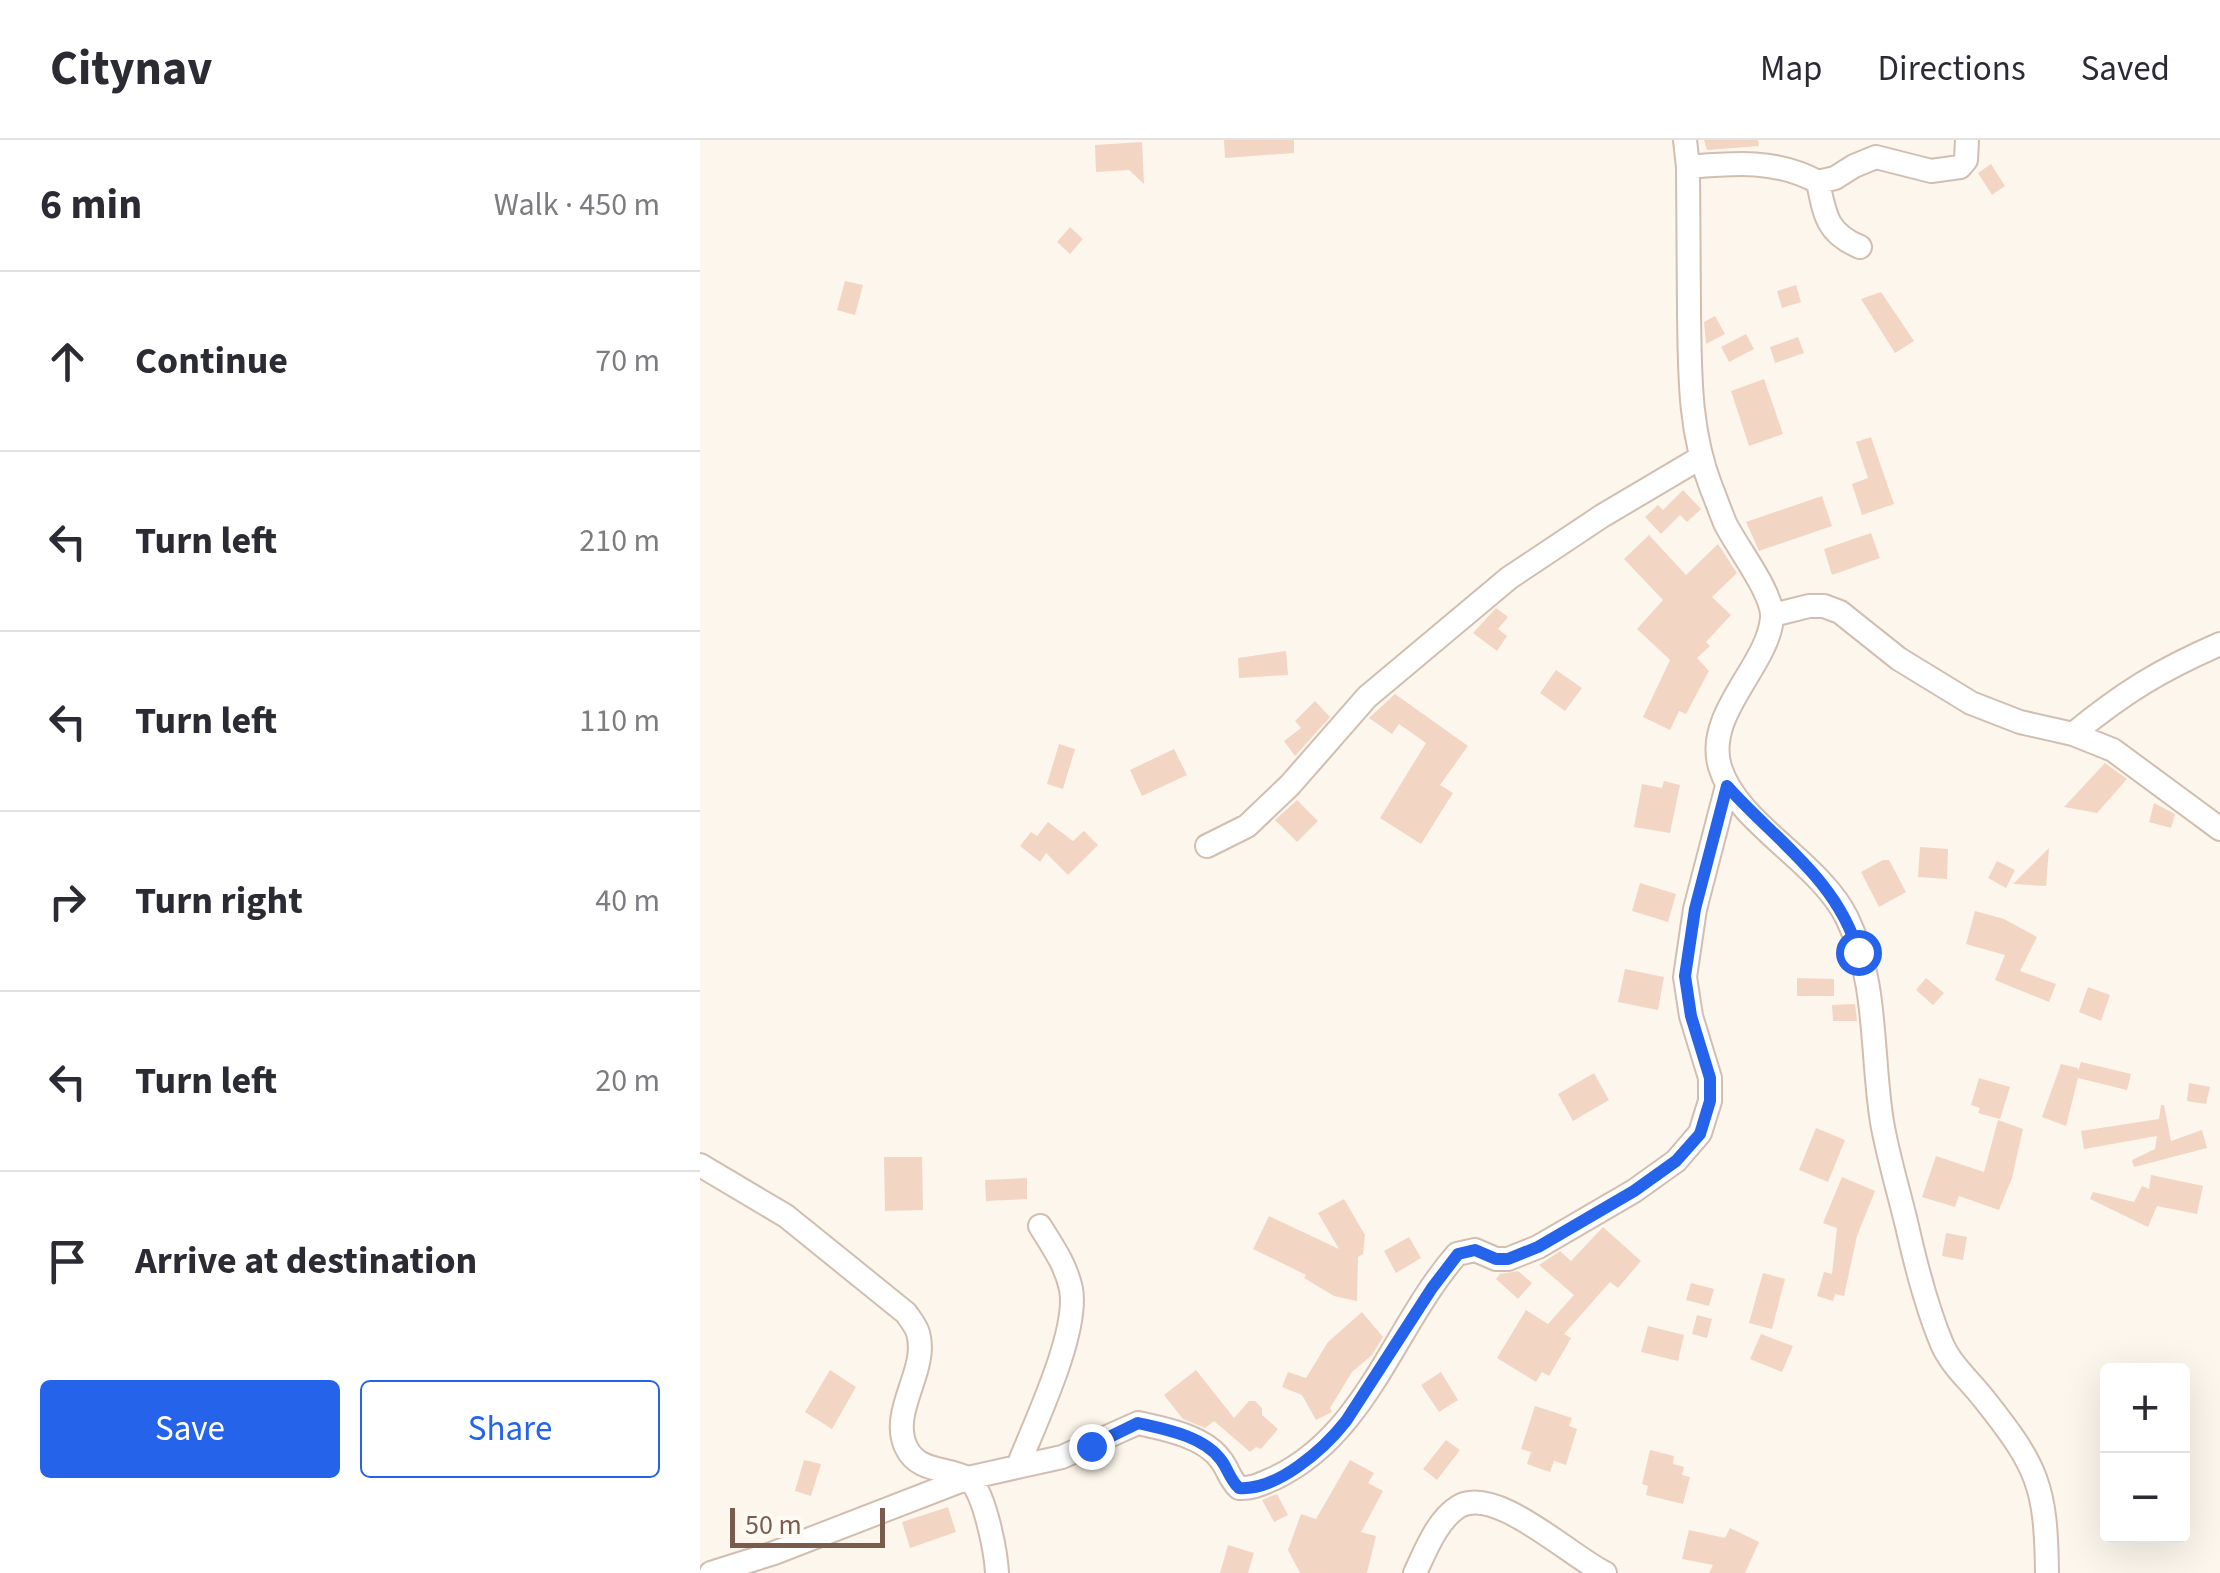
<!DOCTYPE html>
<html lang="en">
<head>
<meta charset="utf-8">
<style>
	body { margin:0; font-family:"Source Sans 3",sans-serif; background:#f7f7f7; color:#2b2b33 }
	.controls { position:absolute; right:30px; bottom:30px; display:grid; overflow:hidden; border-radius:10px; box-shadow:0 10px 40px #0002 }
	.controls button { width:90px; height:90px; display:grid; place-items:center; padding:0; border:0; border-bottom:2px solid #e1e1e2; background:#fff; color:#2b2b33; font:50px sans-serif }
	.scale { position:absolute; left:30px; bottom:25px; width:155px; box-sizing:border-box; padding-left:10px; border:5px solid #7a5c4d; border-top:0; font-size:28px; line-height:35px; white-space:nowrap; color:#7a5c4d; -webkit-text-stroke:8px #fffaf3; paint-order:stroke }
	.stop { position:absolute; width:30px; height:30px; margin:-22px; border:8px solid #2563eb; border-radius:50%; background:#fff }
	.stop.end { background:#2563eb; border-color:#fff; box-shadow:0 2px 10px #0008 }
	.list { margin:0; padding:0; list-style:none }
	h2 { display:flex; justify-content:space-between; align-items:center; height:130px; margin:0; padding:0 40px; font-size:42px }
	h2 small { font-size:32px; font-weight:400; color:#7c7c81 }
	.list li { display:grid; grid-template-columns:65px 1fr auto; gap:30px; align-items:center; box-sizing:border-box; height:180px; padding:0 40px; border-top:2px solid #e1e1e2 }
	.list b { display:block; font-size:38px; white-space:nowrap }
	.list em { font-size:32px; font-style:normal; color:#7c7c81 }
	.actions { display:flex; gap:20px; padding:30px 40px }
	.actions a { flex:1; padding:22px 0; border:2px solid #2563eb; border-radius:10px; text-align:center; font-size:35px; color:#2563eb }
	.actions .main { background:#2563eb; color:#fff }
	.icon { flex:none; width:55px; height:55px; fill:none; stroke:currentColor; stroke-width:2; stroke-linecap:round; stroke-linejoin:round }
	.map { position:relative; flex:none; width:1520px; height:1433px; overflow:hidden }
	header { display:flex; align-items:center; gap:60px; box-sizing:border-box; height:140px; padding:0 50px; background:#fff; border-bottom:2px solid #e1e1e2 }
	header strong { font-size:48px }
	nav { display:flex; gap:55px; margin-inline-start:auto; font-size:35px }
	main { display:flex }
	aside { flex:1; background:#fff }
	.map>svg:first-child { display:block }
	.building { fill:#f3d5c3 }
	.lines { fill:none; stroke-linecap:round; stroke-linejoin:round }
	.minor-casing { stroke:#d1beb0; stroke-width:26 }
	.minor { stroke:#fff; stroke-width:22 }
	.route { stroke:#2563eb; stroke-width:12 }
</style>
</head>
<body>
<header>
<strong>Citynav</strong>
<nav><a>Map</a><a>Directions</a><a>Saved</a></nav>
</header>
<main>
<aside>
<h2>6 min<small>Walk · 450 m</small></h2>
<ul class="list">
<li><svg class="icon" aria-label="ahead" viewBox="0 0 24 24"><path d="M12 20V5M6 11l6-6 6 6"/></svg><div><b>Continue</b></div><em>70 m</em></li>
<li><svg class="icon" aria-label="left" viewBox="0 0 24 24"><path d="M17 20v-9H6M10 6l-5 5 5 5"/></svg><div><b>Turn left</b></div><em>210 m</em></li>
<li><svg class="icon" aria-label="left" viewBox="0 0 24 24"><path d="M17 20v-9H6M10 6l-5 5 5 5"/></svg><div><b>Turn left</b></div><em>110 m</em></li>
<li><svg class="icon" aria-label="right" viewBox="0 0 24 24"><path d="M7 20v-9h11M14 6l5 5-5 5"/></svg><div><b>Turn right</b></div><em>40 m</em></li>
<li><svg class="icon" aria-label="left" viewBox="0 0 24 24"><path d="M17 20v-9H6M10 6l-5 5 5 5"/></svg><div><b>Turn left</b></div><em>20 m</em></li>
<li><svg class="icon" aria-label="arrive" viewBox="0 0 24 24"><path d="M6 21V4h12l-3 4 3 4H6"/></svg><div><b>Arrive at destination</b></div></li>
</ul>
<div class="actions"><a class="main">Save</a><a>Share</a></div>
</aside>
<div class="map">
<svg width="1520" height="1433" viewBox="0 0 1520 1433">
	<rect width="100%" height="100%" fill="#fdf6ec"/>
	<path class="building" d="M 524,0 L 594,0 L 594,13 L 525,18 Z
		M 1004,0 L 1058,0 L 1059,6 L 1007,10 Z
		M 442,2 L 444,44 L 429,30 L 396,32 L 395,5 Z
		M 1291,24 L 1305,46 L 1292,55 L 1278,33 Z
		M 370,87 L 383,99 L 370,114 L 357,102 Z
		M 145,141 L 163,145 L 155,175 L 137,170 Z
		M 1096,145 L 1101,162 L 1082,168 L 1077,151 Z
		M 1181,152 L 1214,201 L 1195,213 L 1161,159 Z
		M 1015,176 L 1025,194 L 1006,204 L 1004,182 Z
		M 1046,194 L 1054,209 L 1029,222 L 1021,207 Z
		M 1098,197 L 1104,213 L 1075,223 L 1070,207 Z
		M 1064,239 L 1083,294 L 1049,306 L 1031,251 Z
		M 1171,297 L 1194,364 L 1162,375 L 1152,344 L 1168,338 L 1156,302 Z
		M 983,350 L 1001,369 L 987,382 L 980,375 L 961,394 L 945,377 L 958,365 L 963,370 Z
		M 1122,356 L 1132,386 L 1059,411 L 1046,382 Z
		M 1171,393 L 1180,418 L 1132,435 L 1124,409 Z
		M 949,395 L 986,435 L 1018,404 L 1037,433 L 1012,457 L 1031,475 L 1006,502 L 1010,506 L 997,518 L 1009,531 L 986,574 L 979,571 L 970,590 L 943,577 L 970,520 L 937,489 L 963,460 L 924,419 Z
		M 796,468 L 808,477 L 798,489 L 807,496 L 797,511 L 773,493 Z
		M 586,511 L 588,535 L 539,538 L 538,518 Z
		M 856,530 L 882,548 L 865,571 L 840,553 Z
		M 695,554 L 768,606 L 740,645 L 753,653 L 721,704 L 680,678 L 726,603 L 699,584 L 692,594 L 669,578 Z
		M 615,561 L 630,577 L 595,616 L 584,601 L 601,588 L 595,581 Z
		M 359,604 L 375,609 L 363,649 L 347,644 Z
		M 474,609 L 487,635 L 442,656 L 430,630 Z
		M 1405,623 L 1427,639 L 1397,673 L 1364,667 Z
		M 964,641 L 980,645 L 970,693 L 934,687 L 942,644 L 962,648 Z
		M 597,660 L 618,681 L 597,702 L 575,680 Z
		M 1454,663 L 1475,674 L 1471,688 L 1449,682 Z
		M 348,682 L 373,701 L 384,691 L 398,705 L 368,735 L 346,713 L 340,722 L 320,706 L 331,692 L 337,696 Z
		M 1220,707 L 1248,709 L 1247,739 L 1218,737 Z
		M 1349,708 L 1346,746 L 1313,744 Z
		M 1183,720 L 1189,720 L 1206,752 L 1179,767 L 1161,732 Z
		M 1297,721 L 1315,730 L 1306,748 L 1288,738 Z
		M 940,743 L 976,754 L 968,782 L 932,771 Z
		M 1275,771 L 1304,779 L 1337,797 L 1320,831 L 1356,844 L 1349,862 L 1295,840 L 1305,815 L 1266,804 Z
		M 925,829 L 964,837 L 958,870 L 918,862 Z
		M 1097,838 L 1134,839 L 1134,856 L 1097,856 Z
		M 1226,838 L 1244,853 L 1233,865 L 1216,850 Z
		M 1388,847 L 1410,855 L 1401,881 L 1379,872 Z
		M 1155,864 L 1157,881 L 1133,881 L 1132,865 Z
		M 1381,922 L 1431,934 L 1427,950 L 1378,938 L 1366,986 L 1342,977 L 1361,924 L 1378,928 L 1378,931 Z
		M 894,933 L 909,960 L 873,981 L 858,954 Z
		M 1279,938 L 1310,947 L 1300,979 L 1278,973 L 1280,968 L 1271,965 Z
		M 1489,943 L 1510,947 L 1506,964 L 1487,961 Z
		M 1461,965 L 1464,965 L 1471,1001 L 1502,990 L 1507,1008 L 1434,1027 L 1432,1020 L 1455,1009 L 1457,996 L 1384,1009 L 1381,991 L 1459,979 Z
		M 1298,980 L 1323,989 L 1312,1038 L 1299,1070 L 1259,1056 L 1255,1067 L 1222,1057 L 1236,1016 L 1284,1032 Z
		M 1116,988 L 1145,1000 L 1128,1042 L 1099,1030 Z
		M 184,1017 L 222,1017 L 223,1070 L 185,1071 Z
		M 1451,1035 L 1503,1046 L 1497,1074 L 1457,1066 L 1448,1087 L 1390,1059 L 1393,1052 L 1434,1062 L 1442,1046 L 1449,1049 Z
		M 1142,1037 L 1175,1051 L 1157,1096 L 1144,1156 L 1135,1154 L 1133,1161 L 1117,1156 L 1124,1132 L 1132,1134 L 1137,1088 L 1123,1083 Z
		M 327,1038 L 327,1059 L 286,1061 L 285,1040 Z
		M 644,1059 L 665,1095 L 663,1114 L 658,1117 L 657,1161 L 634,1156 L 604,1138 L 606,1135 L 553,1109 L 569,1076 L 639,1109 L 618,1073 Z
		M 903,1087 L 941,1121 L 918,1148 L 910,1142 L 864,1194 L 871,1198 L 866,1207 L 849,1236 L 842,1232 L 836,1242 L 797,1218 L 826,1170 L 848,1184 L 874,1155 L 839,1125 L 860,1111 L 871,1121 Z
		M 1246,1093 L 1267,1097 L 1263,1120 L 1242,1116 Z
		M 709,1097 L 721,1118 L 696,1133 L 684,1111 Z
		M 818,1131 L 832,1143 L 818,1159 L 796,1139 L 800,1134 Z
		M 1063,1133 L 1085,1139 L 1072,1189 L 1049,1183 Z
		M 991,1143 L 1014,1149 L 1009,1166 L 986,1160 Z
		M 662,1172 L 683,1197 L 672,1215 L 652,1232 L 630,1268 L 632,1272 L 616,1280 L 602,1255 L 582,1247 L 588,1232 L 606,1238 L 628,1202 Z
		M 997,1175 L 1012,1179 L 1007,1198 L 992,1194 Z
		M 948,1186 L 984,1195 L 978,1221 L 941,1212 Z
		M 1061,1194 L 1093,1206 L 1082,1232 L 1050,1219 Z
		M 130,1230 L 156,1247 L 132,1289 L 105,1272 Z
		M 496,1230 L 534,1278 L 549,1261 L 555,1261 L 562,1268 L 562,1275 L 578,1289 L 561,1309 L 556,1307 L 550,1312 L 514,1281 L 505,1288 L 483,1279 L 464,1255 Z
		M 741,1232 L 758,1260 L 739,1272 L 721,1245 Z
		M 835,1266 L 872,1278 L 869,1286 L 877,1289 L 866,1325 L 854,1321 L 850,1332 L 827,1324 L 831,1312 L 821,1309 Z
		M 746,1300 L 760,1310 L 737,1340 L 723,1329 Z
		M 950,1310 L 974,1316 L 973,1324 L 984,1327 L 982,1335 L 990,1337 L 983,1364 L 946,1355 L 948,1346 L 942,1344 Z
		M 104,1320 L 121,1324 L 111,1356 L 95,1351 Z
		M 650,1320 L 674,1333 L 668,1343 L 683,1351 L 661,1392 L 676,1396 L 667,1433 L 600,1433 L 588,1410 L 601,1374 L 616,1379 Z
		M 577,1354 L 588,1375 L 574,1382 L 562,1360 Z
		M 248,1367 L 256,1392 L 210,1408 L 202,1382 Z
		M 1030,1388 L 1059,1402 L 1045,1433 L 1009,1433 L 1013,1425 L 982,1419 L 989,1390 L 1025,1398 Z
		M 528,1405 L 554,1413 L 548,1433 L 520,1433 Z"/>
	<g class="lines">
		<g class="minor-casing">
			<path id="minor" d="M 985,0 L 988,27 C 988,76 989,125 989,173 C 990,234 989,290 1011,347 C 1016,359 1020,371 1025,383 C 1036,406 1074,454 1072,478 C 1068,526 1004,574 1020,627 C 1037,684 1119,721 1147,778 C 1178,842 1171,914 1182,982 C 1188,1017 1199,1052 1207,1086 C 1216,1126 1226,1166 1242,1204 C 1251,1225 1270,1241 1284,1259 C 1338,1327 1346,1346 1347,1433
				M 988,27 C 1034,23 1076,19 1118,42 C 1125,76 1127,93 1160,107
				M 1118,42 L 1135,38 L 1154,26 L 1176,17 L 1231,31 L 1260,27 L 1266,20 L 1267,0
				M 1073,475 L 1109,466 L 1124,466 L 1140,472 L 1199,519 L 1271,563 L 1320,582 L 1373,594 L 1413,610 L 1520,689
				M 1373,594 C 1423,553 1460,530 1520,504
				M 507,706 L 547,686 L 590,645 L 667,557 L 809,438 L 902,376 L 1000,318
				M 0,1025 L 86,1076 L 206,1173 C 210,1179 216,1186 218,1193 C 229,1230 189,1271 206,1307 C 218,1333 247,1327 267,1338 C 284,1347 296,1413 297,1433
				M 318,1326 C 335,1283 379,1192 371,1149 C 366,1125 353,1107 340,1086
				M 11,1433 L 74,1413 L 268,1338 L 362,1317 L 438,1283 C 465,1289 504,1296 521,1320 C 528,1329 530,1340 539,1348 C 553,1349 563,1343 575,1338 C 667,1294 694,1186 757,1114 L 775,1110 L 796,1119 L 808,1119 L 838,1107 L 934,1051 L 976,1021 L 1000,993 L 1010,961 L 1010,938 L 991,876 L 985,837 L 995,769 L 1027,646
				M 715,1433 C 725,1412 737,1380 758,1367 C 795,1344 871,1417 905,1433"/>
		</g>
		<use href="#minor" class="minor"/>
	</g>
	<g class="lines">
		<path class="route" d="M 391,1306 L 438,1283 C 464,1289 504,1296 521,1320 C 528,1329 530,1340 539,1348 C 577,1351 624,1309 646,1281 L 732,1148 L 758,1114 L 775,1110 L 796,1119 L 808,1119 L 838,1107 L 934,1051 L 976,1021 L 1000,994 L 1010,961 L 1010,938 L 991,876 L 985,836 L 995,769 L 1027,646 C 1074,699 1138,740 1158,812"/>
	</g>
</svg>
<div class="controls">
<button>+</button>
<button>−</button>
</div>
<div class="scale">50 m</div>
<div class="stop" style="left:1158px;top:812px"></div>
<div class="stop end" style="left:391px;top:1306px"></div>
</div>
</main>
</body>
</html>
